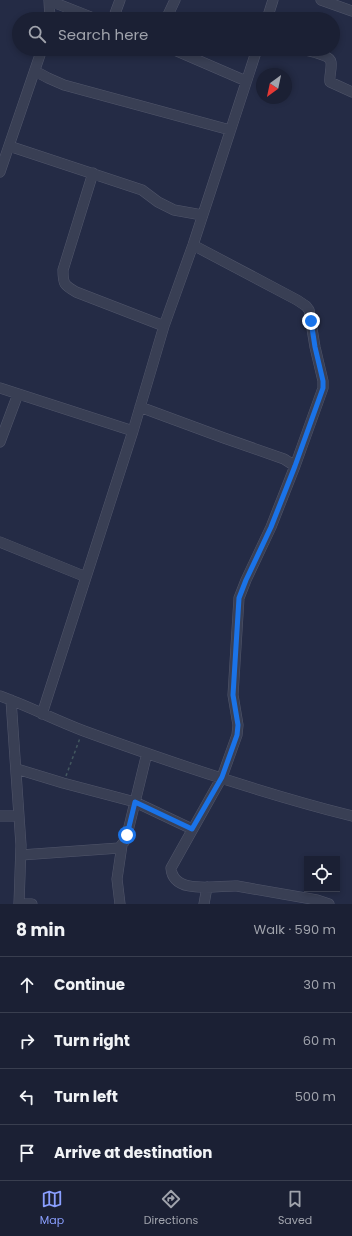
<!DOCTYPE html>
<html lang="en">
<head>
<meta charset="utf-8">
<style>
	body { margin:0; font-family:Poppins,sans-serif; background:#24283c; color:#f1f3f6 }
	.controls { position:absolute; right:12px; bottom:12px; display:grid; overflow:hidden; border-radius:0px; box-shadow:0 2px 6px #0003 }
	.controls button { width:36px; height:36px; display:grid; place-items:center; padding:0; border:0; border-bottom:1px solid #393e4f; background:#1b2034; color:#f1f3f6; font:20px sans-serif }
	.compass { position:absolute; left:256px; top:68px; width:36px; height:36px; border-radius:50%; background:#1b2034; box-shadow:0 2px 6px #0003; rotate:213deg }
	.stop { position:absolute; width:12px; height:12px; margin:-9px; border:3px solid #1a73e8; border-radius:50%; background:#fff }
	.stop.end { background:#1a73e8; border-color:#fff; box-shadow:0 1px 4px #0008 }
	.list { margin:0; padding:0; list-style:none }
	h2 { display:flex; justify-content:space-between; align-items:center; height:52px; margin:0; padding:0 16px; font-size:17px }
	h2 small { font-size:13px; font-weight:400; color:#a0a3ac }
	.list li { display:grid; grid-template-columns:26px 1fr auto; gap:12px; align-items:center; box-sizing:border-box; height:56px; padding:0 16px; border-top:1px solid #393e4f }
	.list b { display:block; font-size:15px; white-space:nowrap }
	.list em { font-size:13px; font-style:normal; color:#a0a3ac }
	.icon { flex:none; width:22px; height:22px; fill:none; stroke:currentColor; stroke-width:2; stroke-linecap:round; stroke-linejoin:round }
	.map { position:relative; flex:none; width:352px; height:904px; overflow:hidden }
	.search { position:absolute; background:#1b2034; box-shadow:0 2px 6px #0003; left:12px; right:12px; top:12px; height:44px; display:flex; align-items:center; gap:10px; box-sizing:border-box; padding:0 14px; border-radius:22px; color:#a0a3ac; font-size:15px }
	.sheet { height:276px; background:#1b2034 }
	nav { display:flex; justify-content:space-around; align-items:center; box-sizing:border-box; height:56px; border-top:1px solid #393e4f; background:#1b2034; font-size:11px; color:#a0a3ac }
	nav a { display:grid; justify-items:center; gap:2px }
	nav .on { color:#8a9fff }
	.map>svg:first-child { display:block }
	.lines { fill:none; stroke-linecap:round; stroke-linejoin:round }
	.minor-casing { stroke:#51566b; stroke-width:11 }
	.path { stroke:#42575f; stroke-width:1.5; stroke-dasharray:3 3; stroke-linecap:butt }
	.minor { stroke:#393f54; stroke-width:10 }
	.route { stroke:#1a73e8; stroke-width:5 }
</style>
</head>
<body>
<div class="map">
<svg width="352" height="904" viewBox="0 0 352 904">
	<rect width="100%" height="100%" fill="#242b45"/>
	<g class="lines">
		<g class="minor-casing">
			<path id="minor" d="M 49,0 L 50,19
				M 321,0 L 352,11
				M 50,1 L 96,19
				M 113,19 L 120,0
				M 166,19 L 175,0
				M 267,19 L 273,0
				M 172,49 L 246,81
				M 302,49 C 309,51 330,55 331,62 C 332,69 329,76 330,82 L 352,92
				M 35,71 L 48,78 L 64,85 L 230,130
				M 9,146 L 142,190 L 158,202 L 174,210 L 202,215
				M 0,172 L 42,49
				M 93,173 L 63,270 C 63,284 64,285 76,292 L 164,326
				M 193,245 L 297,300 L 306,306 L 309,310 L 315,347 L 323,381 L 323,388 L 295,466 L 271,527 L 246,580 L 239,598 L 233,695 L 238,725 L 237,735 L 222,777 L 171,868 C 173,896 218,885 237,886 L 317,900 L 329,904
				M 0,388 L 133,431
				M 140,407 L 224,438 L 284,459 L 295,466
				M 0,442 L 18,394
				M 0,542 L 86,577
				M 0,696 C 28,706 55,720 84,731 C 172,763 261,793 352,816
				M 11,700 L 21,845 L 19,904
				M 42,714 L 133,431 L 164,326 L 193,245 L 257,49
				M 17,769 L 63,783 L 135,802 L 192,829
				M 0,816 L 19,816
				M 21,855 L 119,848 L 124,842 L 127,835 L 147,753
				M 19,904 L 32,904
				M 120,904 L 117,879 L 122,845
				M 204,904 L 207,887"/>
		</g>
		<path class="path" d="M 66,776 L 80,738"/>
		<use href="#minor" class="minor"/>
	</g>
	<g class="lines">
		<path class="route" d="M 127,835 L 135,802 L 192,829 L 222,777 L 237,735 L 238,725 L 233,695 L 239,598 L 246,580 L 271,527 L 295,466 L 323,388 L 323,381 L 315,347 L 311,321"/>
	</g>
</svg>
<div class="controls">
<button><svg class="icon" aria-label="locate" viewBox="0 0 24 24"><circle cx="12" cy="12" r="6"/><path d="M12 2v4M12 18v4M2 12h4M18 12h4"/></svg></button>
</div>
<svg class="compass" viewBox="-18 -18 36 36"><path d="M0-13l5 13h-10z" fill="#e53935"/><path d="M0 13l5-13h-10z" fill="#a0a3ac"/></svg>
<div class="stop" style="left:127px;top:835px"></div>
<div class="stop end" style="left:311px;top:321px"></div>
<div class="search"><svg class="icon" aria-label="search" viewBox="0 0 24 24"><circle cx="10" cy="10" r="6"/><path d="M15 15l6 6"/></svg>Search here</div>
</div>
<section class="sheet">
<h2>8 min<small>Walk · 590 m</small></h2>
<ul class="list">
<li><svg class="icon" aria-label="ahead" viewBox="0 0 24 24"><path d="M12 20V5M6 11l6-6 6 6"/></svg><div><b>Continue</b></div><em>30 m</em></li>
<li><svg class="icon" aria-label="right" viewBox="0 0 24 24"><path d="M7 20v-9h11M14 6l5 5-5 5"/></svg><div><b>Turn right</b></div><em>60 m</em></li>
<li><svg class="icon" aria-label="left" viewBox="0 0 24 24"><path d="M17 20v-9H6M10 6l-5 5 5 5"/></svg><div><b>Turn left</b></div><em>500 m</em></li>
<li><svg class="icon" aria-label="arrive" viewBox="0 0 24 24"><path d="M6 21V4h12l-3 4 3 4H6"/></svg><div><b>Arrive at destination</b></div></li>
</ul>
</section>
<nav>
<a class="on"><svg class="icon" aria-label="map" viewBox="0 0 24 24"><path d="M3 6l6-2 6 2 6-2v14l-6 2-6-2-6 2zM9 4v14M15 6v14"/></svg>Map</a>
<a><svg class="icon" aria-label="directions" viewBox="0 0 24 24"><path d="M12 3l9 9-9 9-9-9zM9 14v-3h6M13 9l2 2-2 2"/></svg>Directions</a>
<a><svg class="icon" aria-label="saved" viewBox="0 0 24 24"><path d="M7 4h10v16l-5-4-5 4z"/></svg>Saved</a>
</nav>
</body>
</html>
